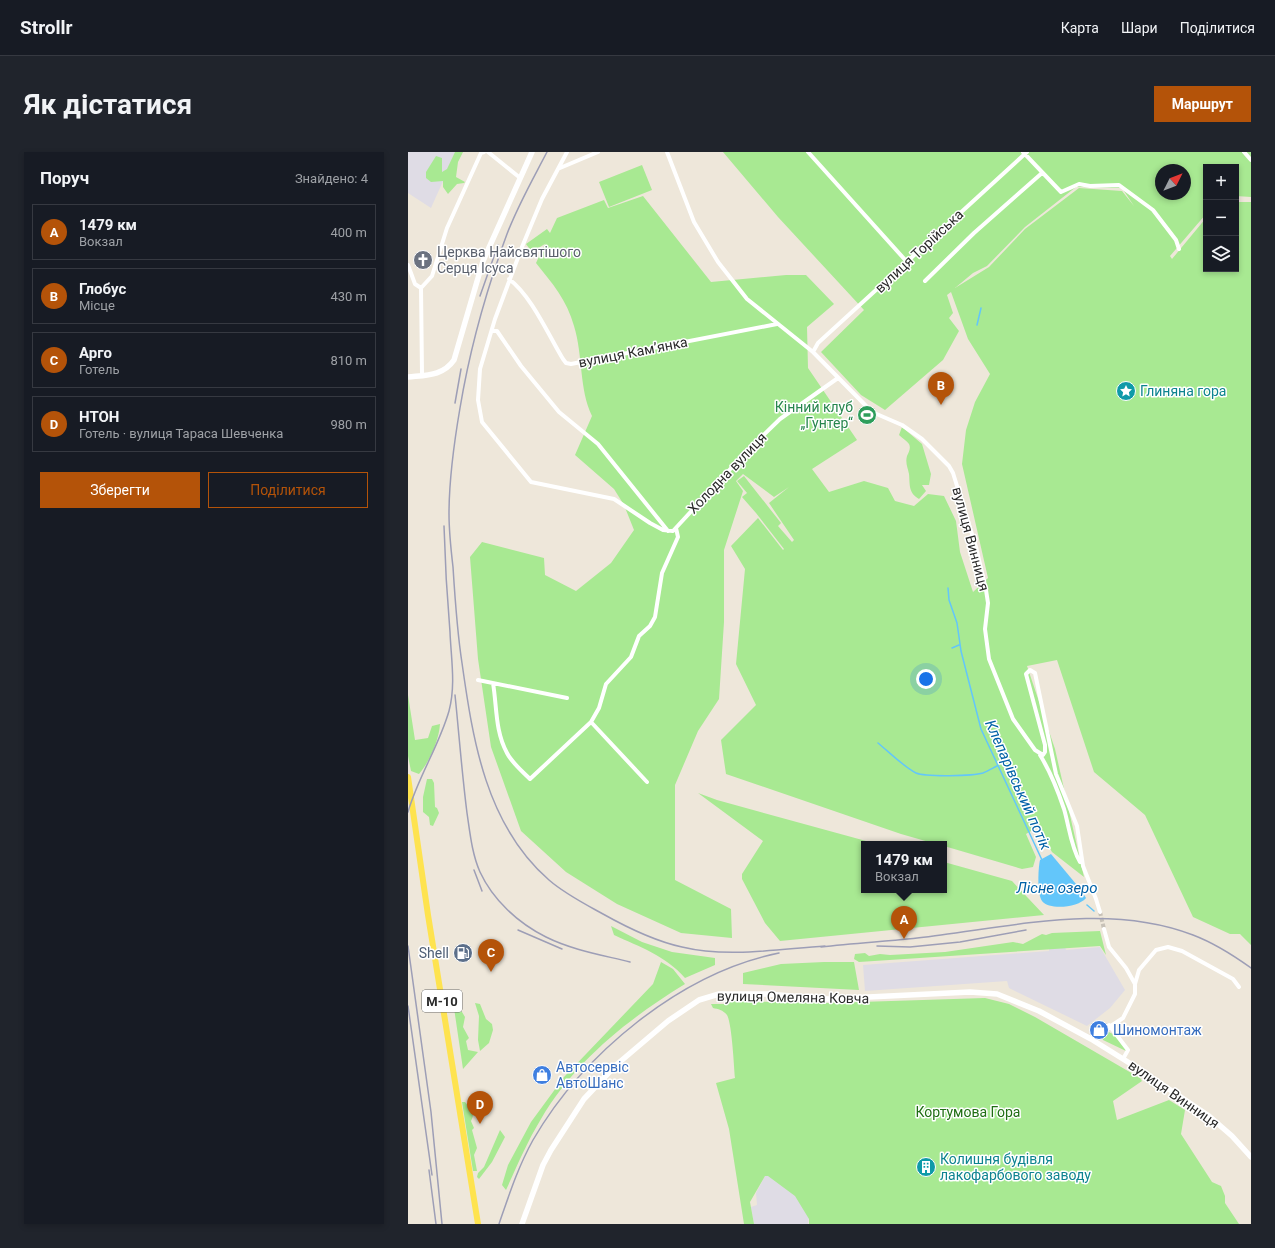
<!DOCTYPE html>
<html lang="uk">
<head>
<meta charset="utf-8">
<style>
	body { margin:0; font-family:Roboto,sans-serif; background:#20242c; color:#f1f3f6 }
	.controls { position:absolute; right:12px; top:12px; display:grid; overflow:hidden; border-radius:0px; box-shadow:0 2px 6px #0003 }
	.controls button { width:36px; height:36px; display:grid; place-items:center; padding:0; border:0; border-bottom:1px solid #363941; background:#171b24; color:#f1f3f6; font:20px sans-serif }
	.compass { position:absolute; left:747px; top:12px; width:36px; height:36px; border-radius:50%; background:#171b24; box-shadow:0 2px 6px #0003; rotate:48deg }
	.you { position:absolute; left:518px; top:527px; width:14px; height:14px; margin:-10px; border:3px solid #fff; border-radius:50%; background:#1a73e8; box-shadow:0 0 0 6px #1a73e833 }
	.badge { display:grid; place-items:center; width:26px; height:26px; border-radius:50%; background:#b45309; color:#fff; font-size:13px; font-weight:700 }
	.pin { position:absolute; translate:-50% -33px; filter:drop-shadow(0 1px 2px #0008) }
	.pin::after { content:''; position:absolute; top:21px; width:14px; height:12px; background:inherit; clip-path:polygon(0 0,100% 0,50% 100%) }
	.popup { position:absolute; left:453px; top:689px; width:86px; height:52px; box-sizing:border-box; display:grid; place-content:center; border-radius:0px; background:#171b24; filter:drop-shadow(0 1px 3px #0005); font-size:13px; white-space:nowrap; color:#9ea1a6 }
	.popup b { font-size:15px; color:#f1f3f6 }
	.popup::after { content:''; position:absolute; left:50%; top:100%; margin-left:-8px; border:8px solid transparent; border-top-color:#171b24 }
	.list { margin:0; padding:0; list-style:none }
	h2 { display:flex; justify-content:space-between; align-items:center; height:52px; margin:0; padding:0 16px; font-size:17px }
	h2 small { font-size:13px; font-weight:400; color:#9ea1a6 }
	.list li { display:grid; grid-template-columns:26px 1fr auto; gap:12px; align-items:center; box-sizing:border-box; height:56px; margin:0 8px 8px; padding:0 8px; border:1px solid #363941; border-radius:0px }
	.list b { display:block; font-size:15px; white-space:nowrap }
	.list p { margin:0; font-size:13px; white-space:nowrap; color:#9ea1a6 }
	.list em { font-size:13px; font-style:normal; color:#9ea1a6 }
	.actions { display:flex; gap:8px; padding:12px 16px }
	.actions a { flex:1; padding:9px 0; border:1px solid #b45309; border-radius:0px; text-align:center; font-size:14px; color:#b45309 }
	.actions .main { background:#b45309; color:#fff }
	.icon { flex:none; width:22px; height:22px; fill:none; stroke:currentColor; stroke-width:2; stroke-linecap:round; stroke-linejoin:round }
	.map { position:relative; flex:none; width:843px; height:1072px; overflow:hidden; border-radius:0px }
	header { display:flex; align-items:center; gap:24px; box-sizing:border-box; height:56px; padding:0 20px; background:#171b24; border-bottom:1px solid #363941 }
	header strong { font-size:19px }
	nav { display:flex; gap:22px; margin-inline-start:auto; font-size:14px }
	.intro { display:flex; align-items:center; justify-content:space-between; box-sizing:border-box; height:96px; padding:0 24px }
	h1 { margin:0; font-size:28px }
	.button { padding:10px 18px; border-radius:0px; background:#b45309; color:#fff; font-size:14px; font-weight:700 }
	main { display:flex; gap:24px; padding:0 24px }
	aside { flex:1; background:#171b24; border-radius:0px; box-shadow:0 2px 6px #0003 }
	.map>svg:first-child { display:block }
	.industrial { fill:#dfdce5 }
	.green { fill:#a8e992; fill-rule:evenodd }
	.water { fill:#63c6fa }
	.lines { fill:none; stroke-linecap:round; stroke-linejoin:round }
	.stream { stroke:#63c6fa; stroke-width:1.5 }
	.minor-tunnel { stroke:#c7c1b7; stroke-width:4; stroke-dasharray:4 2; stroke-linecap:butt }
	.minor { stroke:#fff; stroke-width:4 }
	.secondary { stroke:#fff; stroke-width:5.5 }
	.primary { stroke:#fee34f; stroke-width:6 }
	.rail { stroke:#9d9eb6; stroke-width:1.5 }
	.labels { text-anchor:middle; stroke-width:3; stroke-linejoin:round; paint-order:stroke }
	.shield { fill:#fff; stroke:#6a6a6a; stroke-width:1 }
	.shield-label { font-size:13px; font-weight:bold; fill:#2a2a2a }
	.street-label { font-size:14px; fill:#2a2a2a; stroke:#fff }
	.worship-label { font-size:14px; fill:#5b616d; stroke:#fff; text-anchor:start }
	.culture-label { font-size:14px; fill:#0d838f; stroke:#fff; text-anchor:start }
	.leisure-label { font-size:14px; fill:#27864d; stroke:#fff; text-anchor:end }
	.service-label { font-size:14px; fill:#4e5e75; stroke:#fff; text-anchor:end }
	.shop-label { font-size:14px; fill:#366cbe; stroke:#fff; text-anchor:start }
	.park-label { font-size:14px; fill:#1f6e13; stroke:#fff }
	.water-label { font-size:15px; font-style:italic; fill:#0161a7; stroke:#fff }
</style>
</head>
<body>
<header>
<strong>Strollr</strong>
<nav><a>Карта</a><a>Шари</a><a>Поділитися</a></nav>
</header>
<div class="intro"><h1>Як дістатися</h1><a class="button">Маршрут</a></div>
<main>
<aside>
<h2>Поруч<small>Знайдено: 4</small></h2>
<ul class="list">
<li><span class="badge">A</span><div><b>1479 км</b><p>Вокзал</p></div><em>400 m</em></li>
<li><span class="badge">B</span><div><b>Глобус</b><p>Місце</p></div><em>430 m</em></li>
<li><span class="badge">C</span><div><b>Арго</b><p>Готель</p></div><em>810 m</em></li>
<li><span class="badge">D</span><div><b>НТОН</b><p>Готель · вулиця Тараса Шевченка</p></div><em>980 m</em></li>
</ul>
<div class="actions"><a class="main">Зберегти</a><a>Поділитися</a></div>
</aside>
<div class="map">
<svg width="843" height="1072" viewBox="0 0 843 1072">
	<rect width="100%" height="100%" fill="#eee7da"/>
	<path class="industrial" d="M 0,0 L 48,0 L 23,56 L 0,41 Z
		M 657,795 L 658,798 L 692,795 L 717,838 L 702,856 L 679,874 L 601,836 L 599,829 L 457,839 L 455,813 L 641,799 L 641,796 Z
		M 393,1023 L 404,1043 L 400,1072 L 346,1072 L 343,1055 L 349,1053 L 348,1041 L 357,1024 Z"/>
	<path class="green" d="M 47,0 L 55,0 L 50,10 L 48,25 L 57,30 L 56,31 L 49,32 L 40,42 L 35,35 L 35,29 L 23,30 L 18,26 L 18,20 L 28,4 L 34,6 L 34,20 L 39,17 Z
		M 315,0 L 843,0 L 843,45 L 828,44 L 828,15 L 798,15 L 798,62 L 762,104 L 764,107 L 798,66 L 798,117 L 828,117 L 828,50 L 843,50 L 843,793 L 832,782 L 822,782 L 785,765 L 737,663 L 686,620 L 649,508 L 619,514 L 647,597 L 676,725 L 644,700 L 630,675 L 618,682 L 628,705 L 625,715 L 614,717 L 536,694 L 536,692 L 528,692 L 493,682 L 318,622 L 313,588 L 348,553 L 328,512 L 337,417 L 323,394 L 350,366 L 375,398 L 376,397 L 348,361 L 334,345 L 339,341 L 329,329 L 336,324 L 373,371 L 370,374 L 384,390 L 386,388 L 361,351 L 381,335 L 366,345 L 335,322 L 328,329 L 335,339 L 316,398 L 316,470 L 311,547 L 290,579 L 267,633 L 267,728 L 323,757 L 324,786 L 273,781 L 209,752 L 158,720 L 113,679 L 83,595 L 70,507 L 62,405 L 74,390 L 136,406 L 137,423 L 168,439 L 203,411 L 226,378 L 216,353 L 206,337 L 167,303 L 184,264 C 171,237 175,203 166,174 C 159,148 144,131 128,111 L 137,92 L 140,90 L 124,100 L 118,92 L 139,77 L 142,81 L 149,66 L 196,48 L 200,56 L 235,44 L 303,130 L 378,123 L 398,123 L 426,152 L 399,175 L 400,216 L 449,288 L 404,317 L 421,340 L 456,329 L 480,336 L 487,349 L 506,354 L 520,342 L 536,344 L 548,369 L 552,400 L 565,440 L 580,426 L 554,312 L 558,278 L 567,250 L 582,222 L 560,187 L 543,140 L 539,143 L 545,161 L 541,166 L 551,179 L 535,208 L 477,258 L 453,243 L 413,200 L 456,158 L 370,65 ZM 753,18 L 777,18 L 777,42 L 753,42 ZM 668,35 L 714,36 L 726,54 L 714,39 L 671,36 L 617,77 L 581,115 L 547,136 L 565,121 L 579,114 L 617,75 Z
		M 234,13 L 244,38 L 201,55 L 191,30 Z
		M 494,275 L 514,292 L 523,322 L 521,333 L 514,333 L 518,339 L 511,347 C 500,341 502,332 501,322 C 500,316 497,311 499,304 C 501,300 503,296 501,292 C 499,289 494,286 491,283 Z
		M 0,543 L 7,588 L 20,586 L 24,574 L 32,572 C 31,588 22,609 11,622 L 3,619 L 0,604 Z
		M 19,627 L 24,627 L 26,631 L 27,655 L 29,656 L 31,661 L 25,674 L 22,673 L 21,665 L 15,660 L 15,645 Z
		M 290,641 L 309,648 L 469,692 L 456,692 L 456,738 L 536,738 L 536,710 L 604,729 L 636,763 L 372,789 L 357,771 L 334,727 L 334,722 L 355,689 Z
		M 203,774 L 234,790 L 264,800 L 307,806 L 307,813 L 277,826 C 258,804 232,795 206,783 Z
		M 692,779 L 698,803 L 692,794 L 451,810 L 446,807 L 447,802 L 457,801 L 461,804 L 472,802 L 482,803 L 537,800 L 605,790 L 615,792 L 634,782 L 638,783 L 644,781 Z
		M 253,810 L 265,817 L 277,832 C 220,867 167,909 133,967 C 119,990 109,1014 98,1038 L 94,1033 L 100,1013 L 123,970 L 156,925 L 245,832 Z
		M 416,810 L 446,810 L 451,838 L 335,832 L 335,821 L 373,812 Z
		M 577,846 L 601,852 L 627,865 L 732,926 L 734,929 L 705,949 L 709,968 L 761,948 L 777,958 L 773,982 L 804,1030 L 813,1034 L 817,1044 L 817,1051 L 831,1072 L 401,1072 L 401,1067 L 387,1044 L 360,1024 L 357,1024 L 342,1050 L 346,1072 L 336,1072 L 321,977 L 308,931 L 327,926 C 326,914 324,872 319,863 C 315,858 310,857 305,856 L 303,852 L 317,852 L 317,849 L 421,851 Z
		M 67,851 L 72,852 L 78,867 L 84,872 L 85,878 L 81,891 L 72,899 L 70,888 L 71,864 Z
		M 51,855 L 57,865 L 55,875 L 61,886 L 58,889 L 60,898 L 70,900 L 55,917 L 46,856 Z
		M 697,879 C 706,880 713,890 718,896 L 718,899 L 695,888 L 693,883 Z
		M 54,950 L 57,950 C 62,957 68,960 63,969 L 66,976 L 64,978 L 69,996 L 66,1003 L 69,1019 L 65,1019 Z
		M 92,978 L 97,985 L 84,1010 L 71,1027 L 69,1025 L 70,1021 L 76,1015 Z"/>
	<path class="water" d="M 643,702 L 673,738 L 678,746 C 671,755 642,759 634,749 C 629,742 630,717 632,708 Z"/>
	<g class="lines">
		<path class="stream" d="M 569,173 L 573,156
			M 540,436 L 541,448 L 549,471 L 553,499 L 573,577 L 634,708
			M 544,496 L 551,493
			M 470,591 C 481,600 496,615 508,621 C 518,625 565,624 575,621 C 580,619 585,616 589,614
			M 679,753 L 686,759"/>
		<path class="minor-tunnel" d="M 692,760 L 696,777"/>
		<path class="minor" d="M 80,0 L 111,25
			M 159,0 L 134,47 L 114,95 L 87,167 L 72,217 L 70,248 L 74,270 L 123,330 L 206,347 L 242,371 L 255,378 L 265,379 L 338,300 L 372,267 L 430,226
			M 259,0 L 286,70 L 310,110 L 339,147 L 405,200 L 464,260 L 494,273 L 514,287 L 541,314 L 545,321 L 568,395 L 578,438 L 580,451 L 577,477 L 581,507 L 605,567 L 627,598 L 635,603 L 637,600 L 637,593 L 618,522 L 622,518 L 627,521 L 648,622 L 669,674 L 675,714 L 688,747 L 692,760
			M 400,0 L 499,110
			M 615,0 L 653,40 L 671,32 L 682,34 L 711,33 L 745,58 L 768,88 L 771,97
			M 836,0 L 843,8
			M 152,16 L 190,0
			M 0,113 L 7,132 L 13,136
			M 101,127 C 123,143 141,184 155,207 L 158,211 L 163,212 L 369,172
			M 517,129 L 566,81 L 634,21
			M 84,179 L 89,179 L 113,214 L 151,260 L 190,292 L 260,379
			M 405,200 L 410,191 L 619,0
			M 14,223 L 13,136 L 24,124 L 39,76 L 73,1 L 76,0
			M 70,528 L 159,546
			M 85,531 C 89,555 87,579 99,601 C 104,611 114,619 122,627 L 183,570 L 191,556 L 198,532 L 223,505 L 231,484 L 242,474 L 247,465 L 254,421 L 270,385 L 268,376
			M 183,570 L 239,630
			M 632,603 C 642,619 650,639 656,657 C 661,674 663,695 672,710
			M 696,777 L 701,795 L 718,816 L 727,832
			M 701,873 L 720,898 L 715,907
			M 683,887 L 715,866 L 727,842 L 727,832 L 731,818 L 748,798 L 760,795 L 774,799 L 825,827 L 831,835"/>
		<path class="secondary" d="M 0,225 C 18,223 35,224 46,208 L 75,109 L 124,0
			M 114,1072 L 135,1013 L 143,998 L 176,947 L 207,914 L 260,869 L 291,848 L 311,842 L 359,842 L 420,847 L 562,840 L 589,842 L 631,859 L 683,887 L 731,917 L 801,964 L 824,984 L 843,1005"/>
		<path class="primary" d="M 0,625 L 20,763 L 70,1072"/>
		<path class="rail" d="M 139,0 C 125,27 110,53 99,82 C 78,139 62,196 52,256 C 46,291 41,327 41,362 C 41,380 43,398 45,415 C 47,447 49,479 54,511 C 65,589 78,673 141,728 C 157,742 177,752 195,762 C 220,776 246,789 274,795 C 319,806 371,797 417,794
			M 72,144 L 90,93
			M 47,251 L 53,217
			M 47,543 C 51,582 54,622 59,661 C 62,681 64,702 72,720 C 85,748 110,771 138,785 C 164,798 194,803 222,810
			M 0,660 C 10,625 31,594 41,559 C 48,533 43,506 42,480 C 39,445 37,410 36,374
			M 66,718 L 74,739
			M 110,778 L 154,797
			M 0,794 L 23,960 L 34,1072
			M 469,794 L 502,795 L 552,790 L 618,778
			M 413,795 C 453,790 493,789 533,783 C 616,772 705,752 785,783 C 806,791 825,803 843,816
			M 0,854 L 24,1023
			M 21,1018 L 28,1072
			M 91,1072 C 101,1043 110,1015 125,988 C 175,902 272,821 371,801"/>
	</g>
	<defs>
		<g id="church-disc" transform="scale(1)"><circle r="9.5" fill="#6b7280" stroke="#fff"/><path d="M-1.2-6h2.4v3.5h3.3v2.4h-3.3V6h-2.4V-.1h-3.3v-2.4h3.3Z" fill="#fff"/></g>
		<g id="sight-disc" transform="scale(1)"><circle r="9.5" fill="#0f9aa8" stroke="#fff"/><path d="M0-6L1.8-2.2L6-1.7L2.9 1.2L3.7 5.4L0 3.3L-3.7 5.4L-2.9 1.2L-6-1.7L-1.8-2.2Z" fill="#fff"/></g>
		<g id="stadium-disc" transform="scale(1)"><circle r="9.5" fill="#2e9e5b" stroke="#fff"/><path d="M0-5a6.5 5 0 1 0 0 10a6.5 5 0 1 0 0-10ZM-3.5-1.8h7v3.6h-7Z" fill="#fff"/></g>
		<g id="fuel-disc" transform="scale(1)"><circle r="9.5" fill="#5c6f8a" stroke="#fff"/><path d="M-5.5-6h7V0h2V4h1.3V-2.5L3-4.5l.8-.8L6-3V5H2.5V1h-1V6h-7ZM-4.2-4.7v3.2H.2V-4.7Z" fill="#fff"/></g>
		<g id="shop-disc" transform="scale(1)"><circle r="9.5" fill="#3f7fe0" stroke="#fff"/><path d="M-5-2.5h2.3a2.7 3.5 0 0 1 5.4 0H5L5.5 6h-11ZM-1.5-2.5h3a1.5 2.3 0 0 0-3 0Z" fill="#fff"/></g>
		<g id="building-disc" transform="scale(1)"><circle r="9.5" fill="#0f9aa8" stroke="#fff"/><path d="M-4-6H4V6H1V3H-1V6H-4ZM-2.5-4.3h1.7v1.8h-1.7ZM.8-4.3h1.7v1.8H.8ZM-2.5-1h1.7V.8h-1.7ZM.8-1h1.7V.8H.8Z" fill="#fff"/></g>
	</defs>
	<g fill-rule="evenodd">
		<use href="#church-disc" x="15" y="108"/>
		<use href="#sight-disc" x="718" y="239"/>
		<use href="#stadium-disc" x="459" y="263"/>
		<use href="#fuel-disc" x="55" y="801"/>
		<use href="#shop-disc" x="691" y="878"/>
		<use href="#shop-disc" x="134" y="923"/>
		<use href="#building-disc" x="518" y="1015"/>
	</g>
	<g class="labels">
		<rect class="shield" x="14" y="838" width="40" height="22" rx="3"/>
		<g class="shield-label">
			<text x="34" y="854">М-10</text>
		</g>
		<g class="street-label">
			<text transform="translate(511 99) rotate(-43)" y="5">вулиця Торійська</text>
			<text transform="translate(225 200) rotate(-11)" y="5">вулиця Камʼянка</text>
			<text transform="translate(319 321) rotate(-46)" y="5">Холодна вулиця</text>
			<text transform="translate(563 387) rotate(75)" y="5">вулиця Винниця</text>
			<text transform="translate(385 845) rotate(1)" y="5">вулиця Омеляна Ковча</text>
			<text transform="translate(766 942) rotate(35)" y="5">вулиця Винниця</text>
		</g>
		<g class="worship-label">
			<text x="29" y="105">Церква Найсвятішого<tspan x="29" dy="16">Серця Ісуса</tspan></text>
		</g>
		<g class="culture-label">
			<text x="732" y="244">Глиняна гора</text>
			<text x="532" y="1012">Колишня будівля<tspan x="532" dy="16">лакофарбового заводу</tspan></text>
		</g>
		<g class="leisure-label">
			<text x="445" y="260">Кінний клуб<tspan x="445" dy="16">„Гунтер“</tspan></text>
		</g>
		<g class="service-label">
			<text x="41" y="806">Shell</text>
		</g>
		<g class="shop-label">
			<text x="705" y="883">Шиномонтаж</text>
			<text x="148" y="920">Автосервіс<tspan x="148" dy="16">АвтоШанс</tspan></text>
		</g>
		<g class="park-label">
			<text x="560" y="965">Кортумова Гора</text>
		</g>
		<g class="water-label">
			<text transform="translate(610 633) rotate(66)" y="5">Клепарівський потік</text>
			<text x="649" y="741">Лісне озеро</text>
		</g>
	</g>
</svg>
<div class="controls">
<button>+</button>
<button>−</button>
<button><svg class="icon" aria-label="layers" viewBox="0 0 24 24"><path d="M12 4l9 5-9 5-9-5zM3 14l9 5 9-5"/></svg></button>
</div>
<svg class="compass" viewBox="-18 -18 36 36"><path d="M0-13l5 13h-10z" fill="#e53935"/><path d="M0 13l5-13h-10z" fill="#9ea1a6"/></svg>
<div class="you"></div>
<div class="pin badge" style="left:496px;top:787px">A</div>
<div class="popup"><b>1479 км</b>Вокзал</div>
<div class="pin badge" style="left:533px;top:253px">B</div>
<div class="pin badge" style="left:83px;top:820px">C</div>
<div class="pin badge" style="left:72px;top:972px">D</div>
</div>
</main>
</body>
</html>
